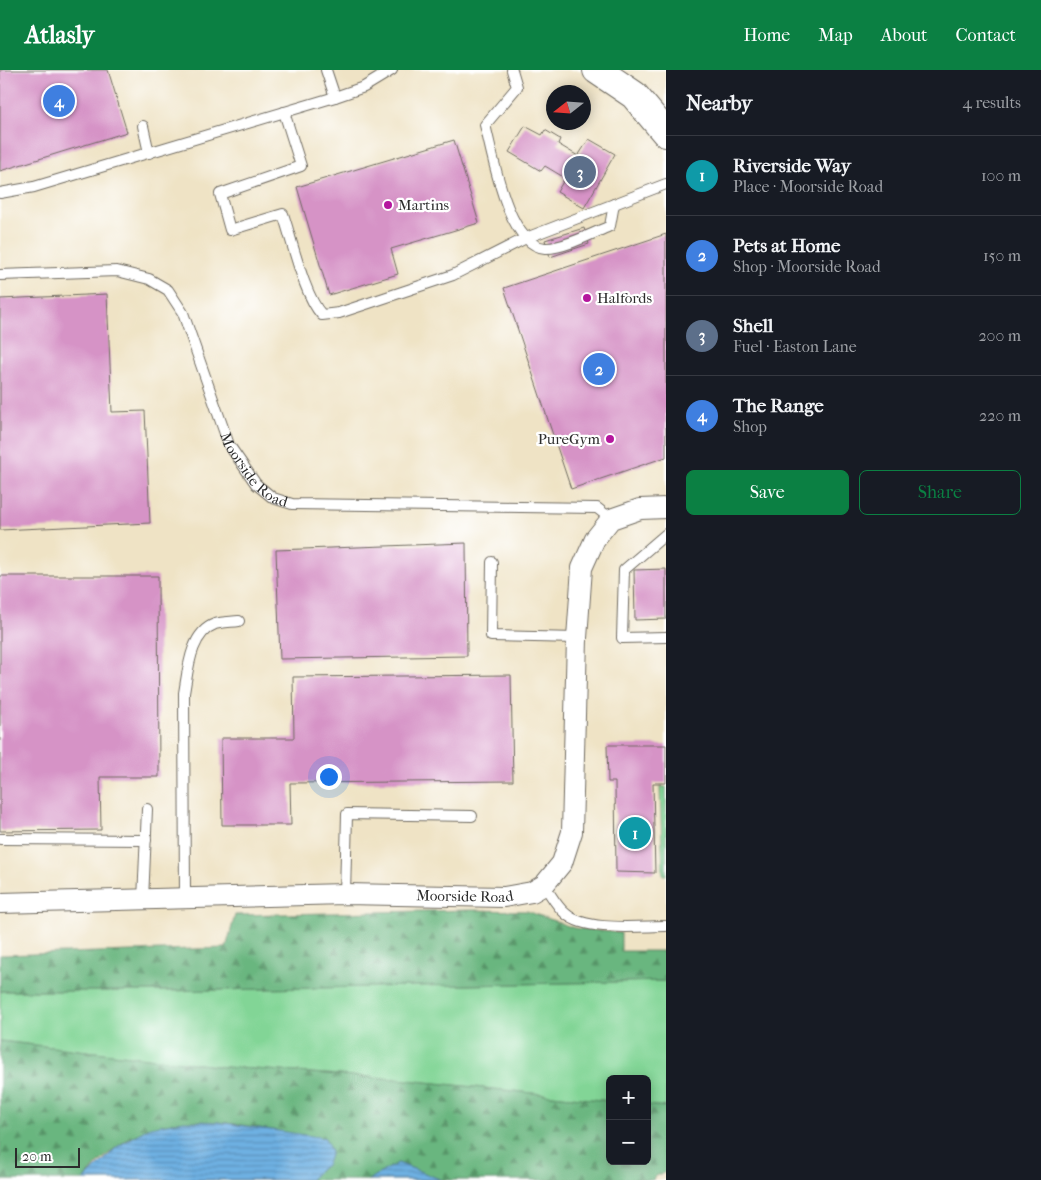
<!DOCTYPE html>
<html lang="en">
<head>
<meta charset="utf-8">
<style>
	body { margin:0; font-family:"IM FELL French Canon",serif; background:#242831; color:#f1f3f6 }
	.controls { position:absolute; right:15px; bottom:15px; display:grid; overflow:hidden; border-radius:8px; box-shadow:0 2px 12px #0003 }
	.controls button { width:45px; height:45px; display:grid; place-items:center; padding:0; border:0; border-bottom:1px solid #363941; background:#171b24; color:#f1f3f6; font:25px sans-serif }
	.compass { position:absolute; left:546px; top:15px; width:45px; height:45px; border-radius:50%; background:#171b24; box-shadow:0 2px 12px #0003; rotate:253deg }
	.scale { position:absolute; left:15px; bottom:12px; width:65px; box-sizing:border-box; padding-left:5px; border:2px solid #2b2b2b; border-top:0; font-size:14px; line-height:18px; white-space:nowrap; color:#2b2b2b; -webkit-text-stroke:4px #fff; paint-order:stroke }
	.you { position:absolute; left:328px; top:706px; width:18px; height:18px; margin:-12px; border:4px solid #fff; border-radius:50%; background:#1a73e8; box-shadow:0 0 0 8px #1a73e833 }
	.badge { display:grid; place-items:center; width:32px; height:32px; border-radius:50%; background:#0b8043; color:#fff; font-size:16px; font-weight:700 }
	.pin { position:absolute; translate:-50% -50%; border:2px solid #fff; box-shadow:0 1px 5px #0006 }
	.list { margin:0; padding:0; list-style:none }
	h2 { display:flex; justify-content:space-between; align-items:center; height:65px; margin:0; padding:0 20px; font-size:21px }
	h2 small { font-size:16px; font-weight:400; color:#9ea1a6 }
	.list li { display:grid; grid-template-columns:32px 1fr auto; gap:15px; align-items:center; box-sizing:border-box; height:80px; padding:0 20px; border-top:1px solid #363941 }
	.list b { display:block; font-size:19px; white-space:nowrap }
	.list p { margin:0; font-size:16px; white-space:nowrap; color:#9ea1a6 }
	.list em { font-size:16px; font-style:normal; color:#9ea1a6 }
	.actions { display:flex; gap:10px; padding:15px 20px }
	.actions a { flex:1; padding:11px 0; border:1px solid #0b8043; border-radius:8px; text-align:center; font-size:18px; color:#0b8043 }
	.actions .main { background:#0b8043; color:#fff }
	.map { position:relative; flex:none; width:666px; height:1110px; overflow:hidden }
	header { display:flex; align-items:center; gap:30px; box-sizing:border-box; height:70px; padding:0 25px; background:#0b8043; color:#fff }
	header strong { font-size:24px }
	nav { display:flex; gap:28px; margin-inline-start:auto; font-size:18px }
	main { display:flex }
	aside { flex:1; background:#171b24 }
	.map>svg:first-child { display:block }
	.green { fill:#82d596; stroke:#568060 }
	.forest { fill:url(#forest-firs); stroke:#4a7055 }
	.water { fill:url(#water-rules); stroke:#4c6e86 }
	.building { fill:#d693c6 }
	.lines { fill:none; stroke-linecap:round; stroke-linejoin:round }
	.lane-casing { stroke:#706b61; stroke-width:12 }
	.street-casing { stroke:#706b61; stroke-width:22 }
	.secondary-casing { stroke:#706b61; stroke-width:30 }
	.lane { stroke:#fff; stroke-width:10 }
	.street { stroke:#fff; stroke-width:20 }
	.secondary { stroke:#fff; stroke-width:28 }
	.poi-dot { fill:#b5179e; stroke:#fff; stroke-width:2 }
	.labels { text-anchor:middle; stroke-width:4.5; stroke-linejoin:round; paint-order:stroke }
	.poi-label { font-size:15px; fill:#2b2b2b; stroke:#fff; text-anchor:start }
	.street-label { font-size:15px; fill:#2b2b2b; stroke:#fff }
</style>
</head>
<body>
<header>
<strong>Atlasly</strong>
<nav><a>Home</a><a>Map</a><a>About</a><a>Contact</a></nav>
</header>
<main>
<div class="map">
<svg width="666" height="1110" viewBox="0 0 666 1110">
	<defs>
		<pattern id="forest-firs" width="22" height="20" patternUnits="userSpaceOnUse" patternTransform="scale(1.25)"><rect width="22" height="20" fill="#69b67f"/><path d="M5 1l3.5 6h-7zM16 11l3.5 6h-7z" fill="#579468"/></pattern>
		<pattern id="water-rules" width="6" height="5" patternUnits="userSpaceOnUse" patternTransform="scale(1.25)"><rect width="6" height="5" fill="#6eb0e2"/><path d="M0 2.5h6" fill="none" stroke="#5b8fb7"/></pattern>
	</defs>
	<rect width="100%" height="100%" fill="#fff"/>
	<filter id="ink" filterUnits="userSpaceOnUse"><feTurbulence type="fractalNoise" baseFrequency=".02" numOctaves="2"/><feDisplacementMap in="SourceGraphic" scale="10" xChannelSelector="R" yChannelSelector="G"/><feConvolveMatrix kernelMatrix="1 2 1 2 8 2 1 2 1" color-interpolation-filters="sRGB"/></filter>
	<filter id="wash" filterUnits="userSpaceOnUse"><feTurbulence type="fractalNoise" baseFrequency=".0096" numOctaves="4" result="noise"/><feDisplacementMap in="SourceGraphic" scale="20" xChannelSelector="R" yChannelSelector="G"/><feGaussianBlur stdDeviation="1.12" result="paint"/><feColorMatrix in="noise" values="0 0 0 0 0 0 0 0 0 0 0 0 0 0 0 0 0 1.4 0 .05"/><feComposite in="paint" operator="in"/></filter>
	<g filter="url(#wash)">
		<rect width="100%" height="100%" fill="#efe3c5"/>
		<path class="green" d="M 660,717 L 666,717 L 666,805 L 663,805 Z
			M 666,911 L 666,1037 L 647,1035 L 647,1009 L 610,1009 L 610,1031 L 396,1009 L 225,997 L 0,971 L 0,921 L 165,921 Z"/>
		<path class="forest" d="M 471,840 L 527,841 L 574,858 L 621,863 L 621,881 L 666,881 L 666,911 L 165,921 L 0,921 L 0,885 L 226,878 L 235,845 Z
			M 0,971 L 225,997 L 396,1009 L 610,1031 L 610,1091 L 647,1091 L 647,1035 L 666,1037 L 666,1102 L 654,1107 L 653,1110 L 442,1110 L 398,1093 L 368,1110 L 309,1110 L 327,1094 L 303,1065 C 213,1052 150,1027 84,1110 L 0,1110 Z"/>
		<path class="water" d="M 184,1051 L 218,1052 L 325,1068 L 331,1082 L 327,1094 L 309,1110 L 84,1110 L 117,1077 L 150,1057 Z
			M 398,1093 L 442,1110 L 368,1110 Z"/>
		<g id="blocks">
			<path class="building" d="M 0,0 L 108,0 L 127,62 L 0,101 Z
				M 525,56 L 542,65 L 545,60 L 560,69 L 558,74 L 578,86 L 589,69 L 615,84 L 584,138 L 557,122 L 565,108 L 545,96 L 541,101 L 509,82 Z
				M 454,70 L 479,153 L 391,179 L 398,204 L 329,225 L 297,117 Z
				M 584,158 L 589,174 L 550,187 L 545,170 Z
				M 666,164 L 666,387 L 571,419 L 504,218 Z
				M 107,224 L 112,342 L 145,341 L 150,453 L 0,460 L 0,229 Z
				M 466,473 L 467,586 L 280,589 L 276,480 Z
				M 666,499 L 666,549 L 635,550 L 634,500 Z
				M 0,506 L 158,506 L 159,707 L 100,707 L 101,760 L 0,761 Z
				M 511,605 L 513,711 L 290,713 L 291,755 L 222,755 L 221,668 L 294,668 L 293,607 Z
				M 607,675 L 666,675 L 666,713 L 653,713 L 655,803 L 616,802 L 615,712 L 608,712 Z"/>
		</g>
	</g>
	<g filter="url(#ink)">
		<use href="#blocks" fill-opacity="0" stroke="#706b61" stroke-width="1"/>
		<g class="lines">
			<g class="lane-casing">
				<g id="lane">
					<path d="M 326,0 L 335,27"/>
					<path d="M 512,0 L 517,17 L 485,55 C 493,85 507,175 545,178 C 562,179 594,163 610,156 L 614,134"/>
					<path d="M 284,42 L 301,96 L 220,124 L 230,160 L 283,144 C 292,170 304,226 322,245 L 339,243 L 453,205 L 526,168 L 666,114"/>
					<path d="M 143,56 L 149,83"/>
					<path d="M 0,123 L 34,117 L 335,27 L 364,17 L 392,0"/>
					<path id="s1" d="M 0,205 L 117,201 L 149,209 L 168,220 L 183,243 L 229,375 L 256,414 L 273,428 L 292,434 L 597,438 L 611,449"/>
					<path d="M 666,464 L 624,500 L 622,568 L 666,567"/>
					<path d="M 492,492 L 491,566 L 577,568"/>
					<path d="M 0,769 L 146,770"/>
					<path d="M 544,815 C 551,825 557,837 566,844 C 586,862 640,856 666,856"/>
					<path d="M 345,824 L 347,744 L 472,746"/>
					<path d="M 185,829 L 184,623 C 188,601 190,563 215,554 C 222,552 232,552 239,551"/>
					<path d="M 143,830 L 147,739"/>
				</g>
			</g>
			<g class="street-casing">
				<g id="street">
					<path id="s2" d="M 0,833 L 345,824 L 504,827 L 532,822 L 544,815 L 562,793 L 572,762 L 577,568 L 582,498 L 595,469 L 611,449 L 640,439 L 666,438"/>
				</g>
			</g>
			<g class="secondary-casing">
				<path id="secondary" d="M 597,0 L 634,25 L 666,63"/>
			</g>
			<use href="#lane" class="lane"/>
			<use href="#street" class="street"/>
			<use href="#secondary" class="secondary"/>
		</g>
	</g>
	<g class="poi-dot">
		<circle cx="388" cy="135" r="5"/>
		<circle cx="587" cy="228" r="5"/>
		<circle cx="610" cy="369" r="5"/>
	</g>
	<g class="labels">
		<g class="poi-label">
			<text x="398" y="140">Martins</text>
			<text x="597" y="233">Halfords</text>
			<text x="600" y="374" text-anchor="end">PureGym</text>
		</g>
		<g class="street-label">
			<text dy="5" stroke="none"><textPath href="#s1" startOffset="375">Moorside Road</textPath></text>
			<text dy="5" stroke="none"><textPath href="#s2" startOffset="465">Moorside Road</textPath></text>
		</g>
	</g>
</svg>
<div class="controls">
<button>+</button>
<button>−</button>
</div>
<svg class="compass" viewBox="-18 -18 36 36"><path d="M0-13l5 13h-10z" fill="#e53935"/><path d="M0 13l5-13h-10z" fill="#9ea1a6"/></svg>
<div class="scale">20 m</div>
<div class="you"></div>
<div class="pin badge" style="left:635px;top:763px;background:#0f9aa8">1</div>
<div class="pin badge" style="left:599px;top:299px;background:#3f7fe0">2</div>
<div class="pin badge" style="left:580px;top:102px;background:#5c6f8a">3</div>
<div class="pin badge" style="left:59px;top:31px;background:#3f7fe0">4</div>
</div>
<aside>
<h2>Nearby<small>4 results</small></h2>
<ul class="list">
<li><span class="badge" style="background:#0f9aa8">1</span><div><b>Riverside Way</b><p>Place · Moorside Road</p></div><em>100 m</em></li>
<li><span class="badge" style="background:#3f7fe0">2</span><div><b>Pets at Home</b><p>Shop · Moorside Road</p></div><em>150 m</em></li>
<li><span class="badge" style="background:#5c6f8a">3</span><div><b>Shell</b><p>Fuel · Easton Lane</p></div><em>200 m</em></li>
<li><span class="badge" style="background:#3f7fe0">4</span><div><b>The Range</b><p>Shop</p></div><em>220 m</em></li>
</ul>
<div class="actions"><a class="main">Save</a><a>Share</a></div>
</aside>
</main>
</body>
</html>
